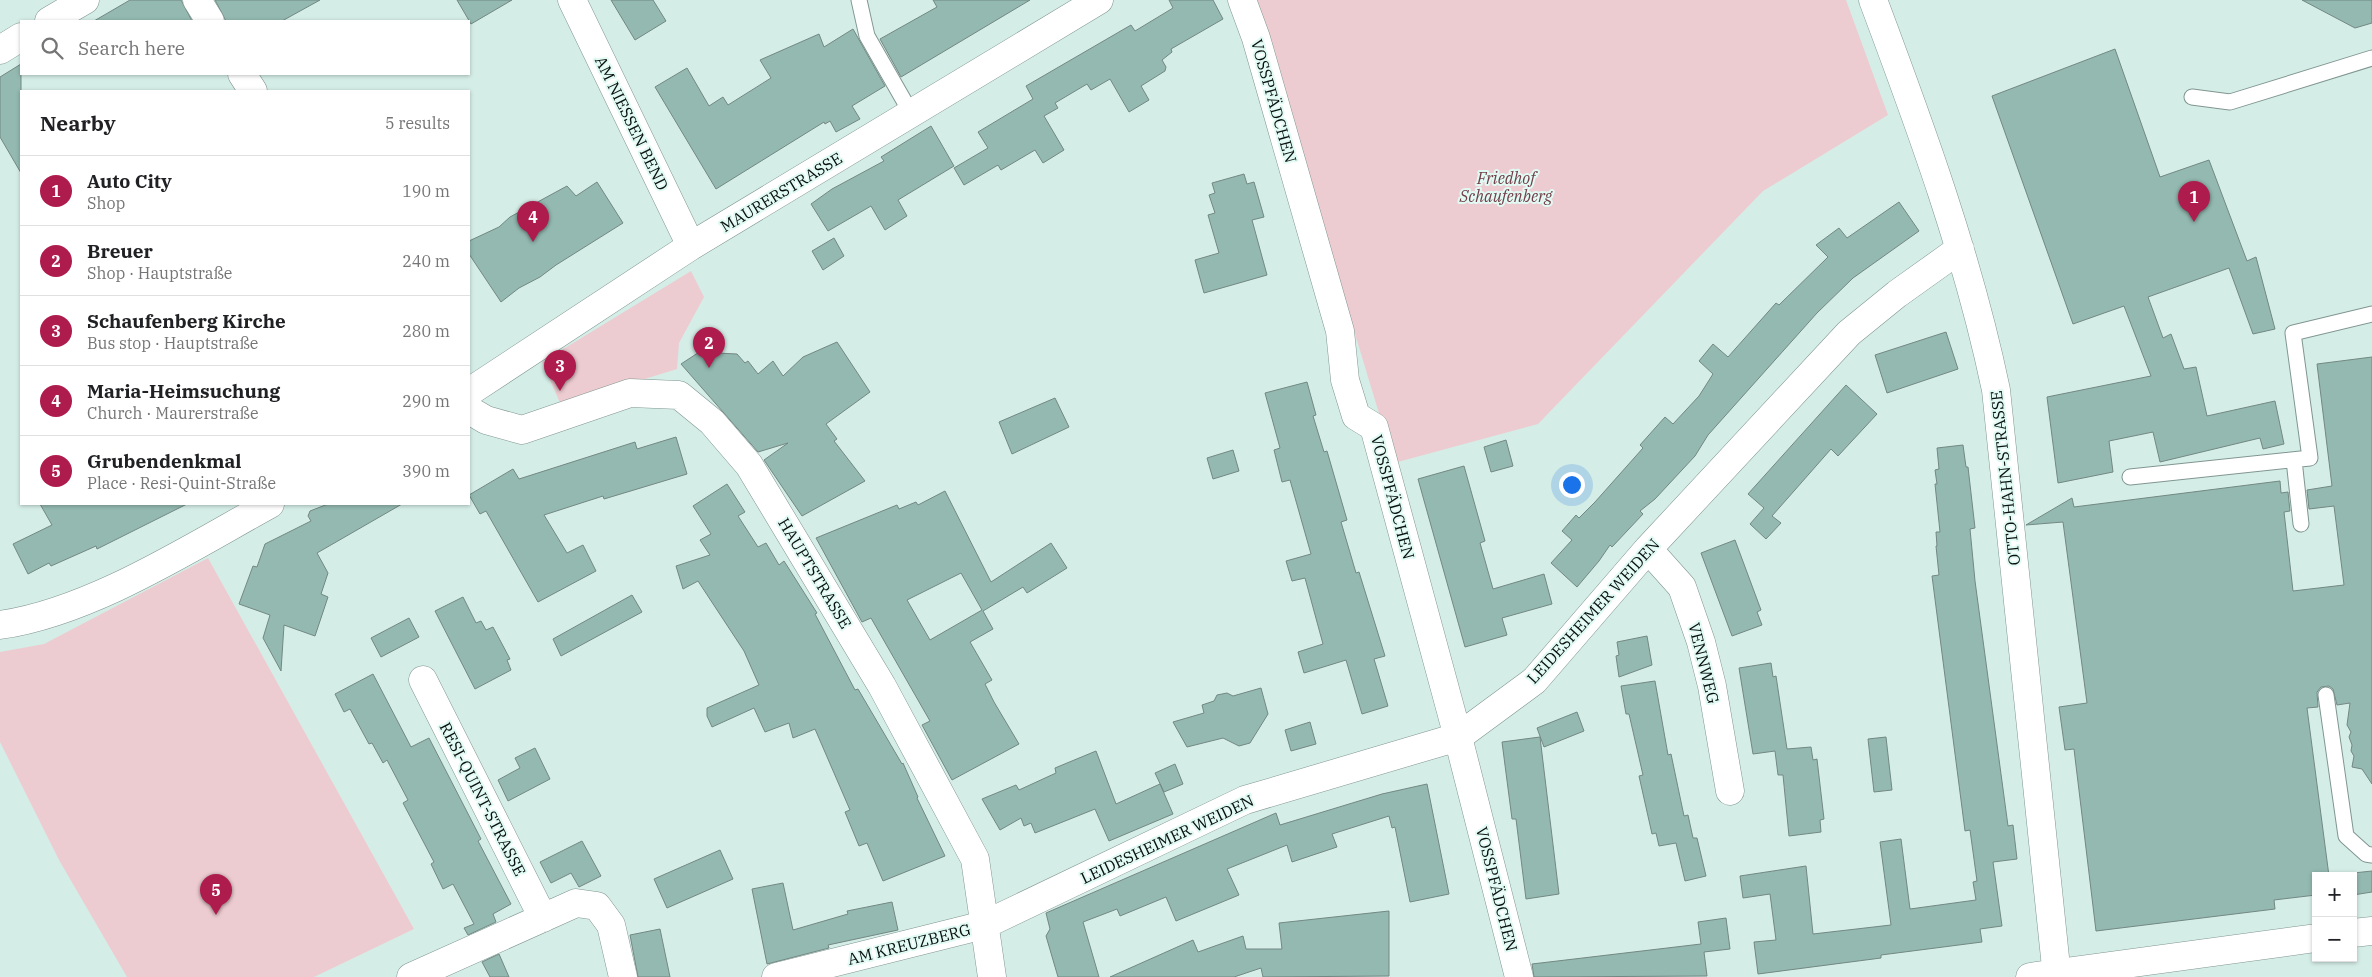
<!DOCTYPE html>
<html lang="en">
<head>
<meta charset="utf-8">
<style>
	body { margin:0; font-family:"IBM Plex Serif",serif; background:#f2f2f2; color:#202124 }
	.controls { position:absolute; right:15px; bottom:15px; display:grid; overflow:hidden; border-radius:0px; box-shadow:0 1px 4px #0004 }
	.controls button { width:45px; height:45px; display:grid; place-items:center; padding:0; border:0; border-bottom:1px solid #e0e0e0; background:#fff; color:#202124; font:25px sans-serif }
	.you { position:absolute; left:1571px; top:484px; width:18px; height:18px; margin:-12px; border:4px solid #fff; border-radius:50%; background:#1a73e8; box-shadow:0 0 0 8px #1a73e833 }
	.badge { display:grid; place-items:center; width:32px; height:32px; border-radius:50%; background:#ae1c4e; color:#fff; font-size:16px; font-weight:700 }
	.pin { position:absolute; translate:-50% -41px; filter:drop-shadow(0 1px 2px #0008) }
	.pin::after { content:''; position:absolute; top:26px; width:18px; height:15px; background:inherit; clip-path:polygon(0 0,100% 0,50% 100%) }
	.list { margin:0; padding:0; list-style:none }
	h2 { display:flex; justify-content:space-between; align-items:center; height:65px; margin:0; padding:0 20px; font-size:21px }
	h2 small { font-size:16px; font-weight:400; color:#757577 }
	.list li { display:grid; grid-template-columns:32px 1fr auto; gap:15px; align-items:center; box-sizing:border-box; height:70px; padding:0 20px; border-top:1px solid #e0e0e0 }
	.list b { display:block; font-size:19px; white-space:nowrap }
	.list p { margin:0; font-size:16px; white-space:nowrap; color:#757577 }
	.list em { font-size:16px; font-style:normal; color:#757577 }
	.icon { flex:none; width:28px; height:28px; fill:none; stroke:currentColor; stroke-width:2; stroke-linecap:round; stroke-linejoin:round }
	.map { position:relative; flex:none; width:2372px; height:977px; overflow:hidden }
	.search { position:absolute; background:#fff; box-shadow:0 1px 4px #0004; left:20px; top:20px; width:450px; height:55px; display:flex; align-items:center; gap:12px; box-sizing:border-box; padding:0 18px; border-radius:0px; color:#757577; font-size:19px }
	.panel { position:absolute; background:#fff; box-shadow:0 1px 4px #0004; left:20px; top:90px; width:450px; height:415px; border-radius:0px }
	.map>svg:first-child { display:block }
	.green { fill:#edccd1 }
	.building { fill:#93b9b0; stroke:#738883; fill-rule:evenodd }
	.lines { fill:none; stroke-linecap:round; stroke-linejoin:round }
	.lane-casing { stroke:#809691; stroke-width:17 }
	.street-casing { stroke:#809691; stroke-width:29 }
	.secondary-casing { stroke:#809691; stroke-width:29 }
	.lane { stroke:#fff; stroke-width:15 }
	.street { stroke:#fff; stroke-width:28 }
	.secondary { stroke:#fff; stroke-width:28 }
	.labels { text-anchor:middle; stroke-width:4; stroke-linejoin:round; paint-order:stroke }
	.street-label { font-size:16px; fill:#08100e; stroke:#e2faf4 }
	.park-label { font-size:16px; font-style:italic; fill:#713e48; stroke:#e2faf4 }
</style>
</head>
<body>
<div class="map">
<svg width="2372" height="977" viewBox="0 0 2372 977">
	<rect width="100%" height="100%" fill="#d5ede7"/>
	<path class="green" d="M 1254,0 L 1846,0 L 1888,115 L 1763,191 L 1538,424 L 1394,463 Z
		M 691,271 L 704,297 L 679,343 L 677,369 L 561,405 L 542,362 Z
		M 208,558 L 414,929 L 314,977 L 127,977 L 59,860 L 0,742 L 0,652 L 44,644 Z"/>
	<path class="building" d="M 130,0 L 181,0 L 192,21 L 94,21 Z
		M 215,0 L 320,0 L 282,21 L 226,21 Z
		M 457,0 L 512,0 L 471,24 Z
		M 611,0 L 653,0 L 666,21 L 635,40 Z
		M 933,0 L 1030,0 L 901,77 L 880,39 L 937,7 Z
		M 1169,0 L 1213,0 L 1223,19 L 1171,49 L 1172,52 L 1162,60 L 1166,67 L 1165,71 L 1141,86 L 1149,100 L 1129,112 L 1110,79 L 1091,90 L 1087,84 L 1055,103 L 1058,108 L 1044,116 L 1064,150 L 1043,163 L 1035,150 L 1001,170 L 998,165 L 964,185 L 954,168 L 988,148 L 978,132 L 1033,99 L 1026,86 L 1131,25 L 1135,31 L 1173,8 Z
		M 2302,0 L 2372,0 L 2372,23 L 2355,28 Z
		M 853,29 L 885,86 L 852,106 L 860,119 L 836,132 L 830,121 L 825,124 L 824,122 L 716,189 L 655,87 L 687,68 L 709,106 L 723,97 L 728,105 L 771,78 L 760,60 L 819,34 L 824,47 Z
		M 2115,49 L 2160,177 L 2209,160 L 2247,261 L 2256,257 L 2275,329 L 2253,334 L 2229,268 L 2148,297 L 2163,338 L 2171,334 L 2184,369 L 2196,367 L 2207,416 L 2275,401 L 2284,444 L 2263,449 L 2260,438 L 2160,462 L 2153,432 L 2109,441 L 2113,472 L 2058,483 L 2047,397 L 2151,376 L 2124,306 L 2073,324 L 1992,96 Z
		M 21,64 L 21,173 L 0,137 L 0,77 Z
		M 931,126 L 954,166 L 898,200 L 907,216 L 885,230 L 871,206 L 828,231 L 811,204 L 832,189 L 884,161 L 881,157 Z
		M 1244,174 L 1247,184 L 1254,182 L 1264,217 L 1252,220 L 1267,275 L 1204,293 L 1195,260 L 1219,253 L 1208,215 L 1215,213 L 1209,195 L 1215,193 L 1212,183 Z
		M 597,182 L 623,223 L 556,265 L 540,277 L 519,288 L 501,302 L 469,254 L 469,241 L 499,227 L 510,217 L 567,186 L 576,196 Z
		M 1899,202 L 1919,231 L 1853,278 L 1817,313 L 1708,435 L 1695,456 L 1655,499 L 1640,511 L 1643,514 L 1612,547 L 1610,545 L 1599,561 L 1577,587 L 1551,563 L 1572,540 L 1562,531 L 1576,515 L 1579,518 L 1595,502 L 1643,448 L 1640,445 L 1665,417 L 1673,424 L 1699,396 L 1713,374 L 1699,361 L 1713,344 L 1728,357 L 1776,303 L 1779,305 L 1828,257 L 1816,245 L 1839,228 L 1847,238 Z
		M 834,238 L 844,256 L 823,270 L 812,251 Z
		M 1946,332 L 1958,369 L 1887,393 L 1875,355 Z
		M 837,342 L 870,392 L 826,424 L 837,439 L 834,441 L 865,481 L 802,516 L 764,460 L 788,443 L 758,452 L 681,364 L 710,345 L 717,353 L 737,354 L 745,363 L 748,361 L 758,374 L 773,361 L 783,376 L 803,357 Z
		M 2372,357 L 2372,784 L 2362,769 L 2352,767 L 2354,756 L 2351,751 L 2352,745 L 2349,737 L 2351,732 L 2347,725 L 2350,703 L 2337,705 L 2333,689 L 2329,686 L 2321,687 L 2317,692 L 2318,707 L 2307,708 L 2329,876 L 2313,876 L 2316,895 L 2274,900 L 2275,909 L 2096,931 L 2074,749 L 2065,750 L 2059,707 L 2087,703 L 2063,522 L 2026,525 L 2072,498 L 2074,507 L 2280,481 L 2281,493 L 2288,492 L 2290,511 L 2284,512 L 2293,591 L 2344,585 L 2334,506 L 2309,509 L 2307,490 L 2332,486 L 2317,364 Z
		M 1307,382 L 1316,415 L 1313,416 L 1324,452 L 1327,451 L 1347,520 L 1341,522 L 1356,573 L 1359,572 L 1385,656 L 1374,659 L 1388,706 L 1362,714 L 1346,660 L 1304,673 L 1298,652 L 1323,644 L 1305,578 L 1292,581 L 1286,561 L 1311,554 L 1290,480 L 1282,482 L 1274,450 L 1280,448 L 1265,393 Z
		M 1846,385 L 1877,414 L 1838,456 L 1831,449 L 1772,516 L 1781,523 L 1766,539 L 1750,524 L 1764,508 L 1748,494 Z
		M 1055,398 L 1069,427 L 1012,454 L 999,422 Z
		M 676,437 L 687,474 L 604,499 L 603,496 L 544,515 L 567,553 L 583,545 L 596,571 L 538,602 L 486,511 L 480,514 L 469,495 L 513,469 L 519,479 L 635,442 L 637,449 Z
		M 1506,440 L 1513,466 L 1491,472 L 1484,447 Z
		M 1963,445 L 1966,467 L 1968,467 L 1975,528 L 1970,529 L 1975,581 L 2008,826 L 2013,825 L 2017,859 L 1993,862 L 2002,926 L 1980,929 L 1982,942 L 1881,955 L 1881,958 L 1758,974 L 1754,942 L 1776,940 L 1770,894 L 1743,898 L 1740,876 L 1806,866 L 1813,934 L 1891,925 L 1880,842 L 1901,839 L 1910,909 L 1976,900 L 1973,882 L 1977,881 L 1970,830 L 1965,831 L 1932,576 L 1939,575 L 1936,546 L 1937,546 L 1936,532 L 1940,532 L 1935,484 L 1937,484 L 1935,470 L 1939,469 L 1937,448 Z
		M 1233,450 L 1239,471 L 1213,479 L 1207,458 Z
		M 1464,466 L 1485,541 L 1480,543 L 1493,589 L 1544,574 L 1552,604 L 1502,618 L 1507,635 L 1465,647 L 1418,479 Z
		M 727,484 L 745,512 L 738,516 L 758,547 L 766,543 L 779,565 L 784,561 L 817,613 L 815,614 L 855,690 L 858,689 L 902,764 L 903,763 L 918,797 L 917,798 L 945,856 L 883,881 L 867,843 L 859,846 L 845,812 L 850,810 L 815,729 L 793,738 L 789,723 L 765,732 L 754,708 L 712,727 L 707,716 L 707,708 L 759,685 L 744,651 L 698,581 L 683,589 L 676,566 L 710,555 L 700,540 L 711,534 L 693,506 Z
		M 945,491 L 991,582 L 1051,543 L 1067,568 L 1027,593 L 1023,587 L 983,611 L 993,629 L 970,642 L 992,680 L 985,684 L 994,702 L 1019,744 L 952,780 L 922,725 L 930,721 L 871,618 L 862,622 L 816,538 L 897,505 L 899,509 L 916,502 L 918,505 ZM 961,573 L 982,610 L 930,640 L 907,600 Z
		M 40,504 L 187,504 L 97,549 L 96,546 L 51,566 L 49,563 L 28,574 L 13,544 L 52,525 Z
		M 328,504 L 402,504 L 317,553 L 328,573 L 321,594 L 328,597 L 315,636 L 284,625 L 281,671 L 263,638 L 270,615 L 239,604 L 253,566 L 257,567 L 265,544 L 311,521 L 308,516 L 310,511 Z
		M 1735,540 L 1761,610 L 1757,612 L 1762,625 L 1732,636 L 1701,553 Z
		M 632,595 L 642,612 L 561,656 L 553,639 Z
		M 463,597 L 476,623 L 481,621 L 486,630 L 493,627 L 510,659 L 507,660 L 511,670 L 475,689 L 435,611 Z
		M 409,618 L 419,637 L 381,657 L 371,638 Z
		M 1647,636 L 1652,665 L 1619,677 L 1616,656 L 1619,655 L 1617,642 Z
		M 1771,663 L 1773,677 L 1776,676 L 1787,749 L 1811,747 L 1813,760 L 1817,759 L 1824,819 L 1820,820 L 1821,832 L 1789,836 L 1783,775 L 1778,775 L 1775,751 L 1753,754 L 1739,668 Z
		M 373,674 L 411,747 L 429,738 L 481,839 L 478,841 L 511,904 L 493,914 L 496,922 L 468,935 L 464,928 L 474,924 L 453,884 L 443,889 L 431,864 L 434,862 L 403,803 L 408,800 L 387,760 L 383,763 L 372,743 L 369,744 L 350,709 L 344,712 L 335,694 Z
		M 1655,681 L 1668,755 L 1671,754 L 1684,816 L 1688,815 L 1693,838 L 1697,838 L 1706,876 L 1685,881 L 1676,843 L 1659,846 L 1656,833 L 1652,834 L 1639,776 L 1643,775 L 1629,714 L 1626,714 L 1621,686 Z
		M 1261,688 L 1268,714 L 1250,743 L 1239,746 L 1223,738 L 1187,747 L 1173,722 L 1204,713 L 1202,705 L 1214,701 L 1217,695 L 1227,693 L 1233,696 Z
		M 1577,712 L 1584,731 L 1544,747 L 1537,728 Z
		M 1310,722 L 1316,744 L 1291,751 L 1285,730 Z
		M 1540,737 L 1559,894 L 1526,899 L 1516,819 L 1512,819 L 1502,742 Z
		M 1886,737 L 1892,790 L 1874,792 L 1868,739 Z
		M 535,748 L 550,779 L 508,801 L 498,780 L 520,768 L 515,758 Z
		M 1096,751 L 1116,804 L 1160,784 L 1173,814 L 1109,841 L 1095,809 L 1035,833 L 1031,823 L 1024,826 L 1021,818 L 1000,830 L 982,799 L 1016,785 L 1019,790 L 1056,773 L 1055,768 Z
		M 1175,764 L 1183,784 L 1164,792 L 1155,773 Z
		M 1427,784 L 1449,894 L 1410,902 L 1395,827 L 1392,828 L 1389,816 L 1332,834 L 1337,847 L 1292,862 L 1287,845 L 1227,869 L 1239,895 L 1176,921 L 1166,897 L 1120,916 L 1117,909 L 1083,922 L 1099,977 L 1058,977 L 1046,936 L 1050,929 L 1046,913 L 1276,813 L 1280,825 L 1382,794 Z
		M 582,841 L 601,876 L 579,887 L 571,873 L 551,883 L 540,862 Z
		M 720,850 L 733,879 L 667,908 L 654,879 Z
		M 2372,871 L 2372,892 L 2353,895 L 2353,873 Z
		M 783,883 L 793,930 L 848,914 L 847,911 L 892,902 L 898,930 L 828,945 L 829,948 L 767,964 L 752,889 Z
		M 1389,911 L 1389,976 L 1263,977 L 1261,968 L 1234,977 L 1110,977 L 1193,940 L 1198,952 L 1243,936 L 1246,949 L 1282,949 L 1279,923 Z
		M 1726,918 L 1730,949 L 1704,952 L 1707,976 L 1534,977 L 1532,964 L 1701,944 L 1698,922 Z
		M 660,929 L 670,977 L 638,977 L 630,935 Z
		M 499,954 L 509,977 L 490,977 L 482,962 Z"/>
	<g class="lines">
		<g class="lane-casing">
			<path id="lane" d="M 859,0 L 867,36 L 911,113
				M 2192,97 L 2230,102 L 2372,58
				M 2294,460 L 2301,524
				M 2130,477 L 2310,458 L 2293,333 L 2372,314
				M 2326,695 L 2346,836 L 2366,854 L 2372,855"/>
		</g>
		<g class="street-casing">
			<path id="street" d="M 197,0 L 210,21
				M 572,0 L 691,246
				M 1242,0 L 1256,38 L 1340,331 L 1345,380 L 1356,416 L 1374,427 L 1458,737 L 1519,977
				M 1873,0 C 1921,128 1968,256 1996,390 L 2057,977
				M 49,21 L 85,0
				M 0,50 L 21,37
				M 242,74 L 253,91
				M 469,392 L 691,246 L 1099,0
				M 469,410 L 486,420 L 522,430 L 630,393 L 679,395 L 712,422 L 749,465 L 882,686 L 975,859 L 992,977
				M 1648,549 L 1682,587 L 1701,642 L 1712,686 L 1730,791
				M 0,625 C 91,612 190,548 270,504
				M 423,680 L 543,918
				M 411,977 L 576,903 L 597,906 L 611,925 L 623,977
				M 776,977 L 984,925 L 1245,800 L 1458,737 L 1534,681 L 1648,549 L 1849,333 L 1897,294 L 1960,249"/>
		</g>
		<g class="secondary-casing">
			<path id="secondary" d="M 2353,933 L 2372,931
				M 2030,977 L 2316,938"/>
		</g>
		<use href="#lane" class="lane"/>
		<use href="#street" class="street"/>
		<use href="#secondary" class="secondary"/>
	</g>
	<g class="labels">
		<g class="street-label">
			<text transform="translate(1274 101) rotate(74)" y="6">VOSSPFÄDCHEN</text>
			<text transform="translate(632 123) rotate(64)" y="6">AM NIESSEN BEND</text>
			<text transform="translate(781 192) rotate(-31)" y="6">MAURERSTRASSE</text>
			<text transform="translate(2005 478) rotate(-96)" y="6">OTTO-HAHN-STRASSE</text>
			<text transform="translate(1393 497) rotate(75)" y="6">VOSSPFÄDCHEN</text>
			<text transform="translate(815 573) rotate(59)" y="6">HAUPTSTRASSE</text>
			<text transform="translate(1593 611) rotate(-48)" y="6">LEIDESHEIMER WEIDEN</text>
			<text transform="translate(1704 663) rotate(76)" y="6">VENNWEG</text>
			<text transform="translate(483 799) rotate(63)" y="6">RESI-QUINT-STRASSE</text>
			<text transform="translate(1167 839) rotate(-25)" y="6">LEIDESHEIMER WEIDEN</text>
			<text transform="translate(1497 889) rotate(76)" y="6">VOSSPFÄDCHEN</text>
			<text transform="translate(909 944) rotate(-14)" y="6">AM KREUZBERG</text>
		</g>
		<g class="park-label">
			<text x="1506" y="184">Friedhof<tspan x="1506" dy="18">Schaufenberg</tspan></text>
		</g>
	</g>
</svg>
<div class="controls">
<button>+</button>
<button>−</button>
</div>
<div class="you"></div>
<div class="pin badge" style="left:2194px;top:222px">1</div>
<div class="pin badge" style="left:709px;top:368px">2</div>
<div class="pin badge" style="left:560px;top:391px">3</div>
<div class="pin badge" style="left:533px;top:242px">4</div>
<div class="pin badge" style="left:216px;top:915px">5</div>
<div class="search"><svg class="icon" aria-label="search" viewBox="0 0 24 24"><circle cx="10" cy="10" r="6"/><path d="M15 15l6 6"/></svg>Search here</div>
<section class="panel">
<h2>Nearby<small>5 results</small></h2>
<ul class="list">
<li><span class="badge">1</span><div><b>Auto City</b><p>Shop</p></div><em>190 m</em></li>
<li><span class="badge">2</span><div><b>Breuer</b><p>Shop · Hauptstraße</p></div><em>240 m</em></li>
<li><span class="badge">3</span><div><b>Schaufenberg Kirche</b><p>Bus stop · Hauptstraße</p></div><em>280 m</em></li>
<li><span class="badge">4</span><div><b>Maria-Heimsuchung</b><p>Church · Maurerstraße</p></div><em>290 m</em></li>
<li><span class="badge">5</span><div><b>Grubendenkmal</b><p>Place · Resi-Quint-Straße</p></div><em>390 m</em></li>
</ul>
</section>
</div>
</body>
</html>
